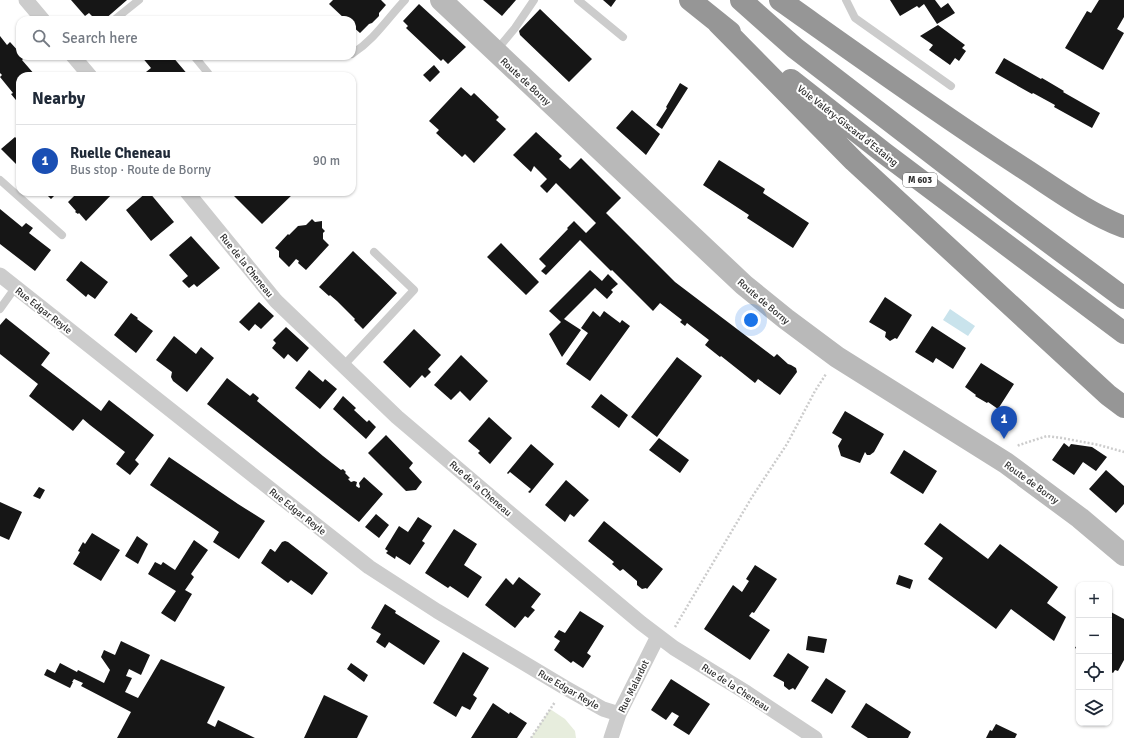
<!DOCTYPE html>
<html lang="en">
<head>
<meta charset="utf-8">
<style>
	body { margin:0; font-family:Signika,sans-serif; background:#f6f6f7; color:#1f2937 }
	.controls { position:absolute; right:12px; bottom:12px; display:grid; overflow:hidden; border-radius:8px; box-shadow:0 1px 3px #0004 }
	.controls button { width:36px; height:36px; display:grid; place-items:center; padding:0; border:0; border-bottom:1px solid #e0e1e3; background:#fff; color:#1f2937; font:20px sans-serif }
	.you { position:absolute; left:751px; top:320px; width:14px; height:14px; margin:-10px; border:3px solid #fff; border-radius:50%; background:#1a73e8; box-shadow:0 0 0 6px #1a73e833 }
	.badge { display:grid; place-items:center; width:26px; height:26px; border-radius:50%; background:#e73153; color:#fff; font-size:13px; font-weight:700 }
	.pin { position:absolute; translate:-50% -33px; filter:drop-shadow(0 1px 2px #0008) }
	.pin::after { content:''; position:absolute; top:21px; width:14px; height:12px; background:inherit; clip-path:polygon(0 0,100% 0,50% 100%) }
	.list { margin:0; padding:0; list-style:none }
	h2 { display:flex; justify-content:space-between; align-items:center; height:52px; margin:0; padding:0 16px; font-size:17px }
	h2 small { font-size:13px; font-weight:400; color:#747a83 }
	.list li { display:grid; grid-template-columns:26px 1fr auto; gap:12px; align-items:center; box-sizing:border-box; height:72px; padding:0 16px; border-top:1px solid #e0e1e3 }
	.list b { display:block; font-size:15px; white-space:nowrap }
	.list p { margin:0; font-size:13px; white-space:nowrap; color:#747a83 }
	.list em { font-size:13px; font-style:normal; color:#747a83 }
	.icon { flex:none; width:22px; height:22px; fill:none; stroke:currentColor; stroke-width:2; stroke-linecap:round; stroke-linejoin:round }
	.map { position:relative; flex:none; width:1124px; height:738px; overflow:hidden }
	.search { position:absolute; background:#fff; box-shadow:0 1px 3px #0004; left:16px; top:16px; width:340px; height:44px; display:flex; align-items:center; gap:10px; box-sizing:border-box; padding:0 14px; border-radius:12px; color:#747a83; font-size:15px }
	.panel { position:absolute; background:#fff; box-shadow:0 1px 3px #0004; left:16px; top:72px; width:340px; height:124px; border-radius:12px }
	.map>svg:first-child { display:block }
	.green { fill:#e7eddd }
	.water { fill:#c9e3ec }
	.building { fill:#161616 }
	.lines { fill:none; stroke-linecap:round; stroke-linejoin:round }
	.path { stroke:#ccc; stroke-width:2.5; stroke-dasharray:2 2; stroke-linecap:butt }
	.lane { stroke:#ccc; stroke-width:8 }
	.street { stroke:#ccc; stroke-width:15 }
	.secondary { stroke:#b9b9b9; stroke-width:22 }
	.highway { stroke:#969696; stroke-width:22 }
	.labels { text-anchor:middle; stroke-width:4; stroke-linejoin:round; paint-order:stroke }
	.shield { fill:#fff; stroke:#6d6d6d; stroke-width:1 }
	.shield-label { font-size:9px; font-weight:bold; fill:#2f2f2f }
	.street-label { font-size:10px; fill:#2f2f2f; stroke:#fff }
</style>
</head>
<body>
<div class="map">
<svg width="1124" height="738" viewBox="0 0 1124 738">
	<rect width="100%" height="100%" fill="#fff"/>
	<path class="green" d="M 550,709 L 565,719 L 575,731 L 576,738 L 531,738 Z"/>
	<path class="water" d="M 950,309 L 975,326 L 968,336 L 943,320 Z"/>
	<path class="building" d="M 71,0 L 127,0 L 104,20 L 96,20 L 89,13 L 85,16 Z
		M 333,0 L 381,0 L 386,5 L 379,13 L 379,16 L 372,23 L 369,24 L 360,33 L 352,26 L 352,20 L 346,20 L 329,4 Z
		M 483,0 L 516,0 L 502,16 Z
		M 603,0 L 616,0 L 611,7 Z
		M 890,0 L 935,0 L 941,8 L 948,3 L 955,13 L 937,24 L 924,4 L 919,8 L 917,6 L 900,16 Z
		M 1099,0 L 1124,0 L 1124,17 L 1117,29 L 1124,33 L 1103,70 L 1065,48 L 1087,11 L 1091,13 Z
		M 419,4 L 466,47 L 448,64 L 443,59 L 441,61 L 406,28 L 408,26 L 403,21 Z
		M 540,9 L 592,59 L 569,82 L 520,35 L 519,31 Z
		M 938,25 L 965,45 L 962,48 L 966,51 L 959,61 L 955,58 L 950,65 L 929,50 L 933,45 L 920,36 Z
		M 0,36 L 7,45 L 10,42 L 20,53 L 20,56 L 22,56 L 24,58 L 22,60 L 35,75 L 34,76 L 20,76 L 20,105 L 11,94 L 13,93 L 0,77 L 2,75 L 0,73 Z
		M 141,56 L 172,56 L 189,76 L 141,76 L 151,68 Z
		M 1004,58 L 1041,79 L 1042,78 L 1064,91 L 1063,92 L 1100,113 L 1092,128 L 1054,107 L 1055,105 L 1033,93 L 1032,94 L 995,73 Z
		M 434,65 L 440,72 L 430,82 L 423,75 Z
		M 680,83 L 688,88 L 662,129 L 656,125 L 667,108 L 666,107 Z
		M 461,87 L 471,96 L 474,93 L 499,117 L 496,120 L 506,129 L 474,163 L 465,154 L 462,157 L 436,133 L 439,130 L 429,121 Z
		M 632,110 L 660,134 L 646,155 L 616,128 Z
		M 536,132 L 562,156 L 559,159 L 570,169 L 581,158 L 621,198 L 606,213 L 675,282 L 774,357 L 777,354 L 788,364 L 791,365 L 796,368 L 797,372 L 780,395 L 758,379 L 755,383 L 721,356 L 720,357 L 705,345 L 709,340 L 687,323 L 685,326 L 680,322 L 682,320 L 660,303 L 653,311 L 612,270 L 611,271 L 580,240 L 546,275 L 541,271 L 546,266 L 539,259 L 568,229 L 567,228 L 574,221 L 586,233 L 596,223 L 556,183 L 547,193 L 540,186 L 547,179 L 534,166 L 531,172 L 513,155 Z
		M 15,137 L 20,142 L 20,168 L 1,149 Z
		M 719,160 L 765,189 L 763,193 L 809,223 L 793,248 L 747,218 L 749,215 L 703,185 Z
		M 44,192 L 58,192 L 51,199 Z
		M 78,192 L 114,192 L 86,221 L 79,213 L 78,214 L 75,212 L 76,211 L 68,202 Z
		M 147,192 L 149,192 L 174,222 L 151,241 L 126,210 Z
		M 238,192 L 295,192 L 262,224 L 234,196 Z
		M 0,209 L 22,227 L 26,223 L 33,228 L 29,233 L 51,250 L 35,271 L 0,244 Z
		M 312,219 L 315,222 L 322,221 L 322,228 L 325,231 L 323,233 L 323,239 L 329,245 L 306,270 L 298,263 L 299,261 L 296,259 L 289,267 L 279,257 L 279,251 L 275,248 L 288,234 L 289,235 L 298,226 L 306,225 Z
		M 191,236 L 220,268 L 197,287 L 194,284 L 189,288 L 182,281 L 188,276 L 169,255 Z
		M 501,243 L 539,282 L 526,295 L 487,257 Z
		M 353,251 L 397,293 L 363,329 L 354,320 L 355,319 L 337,301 L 330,295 L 329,296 L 319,287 Z
		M 81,261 L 108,282 L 95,299 L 88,294 L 86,297 L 66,280 Z
		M 590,270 L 602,281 L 608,274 L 618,284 L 611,290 L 613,292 L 607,299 L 595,288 L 564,319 L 581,330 L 562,357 L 549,334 L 561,322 L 549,311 Z
		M 885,297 L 912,315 L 897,339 L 895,338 L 890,341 L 885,337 L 886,332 L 869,322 Z
		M 259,302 L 274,316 L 261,329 L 255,324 L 249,331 L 239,322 Z
		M 593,311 L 600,317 L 604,311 L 620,323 L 622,320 L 630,326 L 590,381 L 566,364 L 588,333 L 581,328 Z
		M 131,313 L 138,318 L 137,319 L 153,331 L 136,353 L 114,335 Z
		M 6,318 L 50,353 L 41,365 L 49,371 L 101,411 L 109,400 L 154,435 L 135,460 L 139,464 L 130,475 L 116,464 L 125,452 L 90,425 L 83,419 L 73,431 L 29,396 L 38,384 L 0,354 L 0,325 Z
		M 932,326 L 966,348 L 953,369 L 936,358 L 933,363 L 915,352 Z
		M 286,327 L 309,348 L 297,362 L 288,354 L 284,359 L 272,348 L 276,343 L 273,340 Z
		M 414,329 L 441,355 L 428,369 L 431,372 L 425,378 L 422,375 L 410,388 L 383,362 Z
		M 174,336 L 196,354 L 201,347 L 214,358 L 187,392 L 173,381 L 171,377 L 172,372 L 156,360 Z
		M 461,355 L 488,381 L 470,401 L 460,391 L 451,400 L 434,385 Z
		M 677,357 L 702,376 L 657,437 L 631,417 Z
		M 981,363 L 1014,384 L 998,409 L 988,402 L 987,403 L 975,396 L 976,395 L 965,387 Z
		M 309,370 L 323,382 L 325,379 L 337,389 L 320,409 L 295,388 Z
		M 227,378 L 250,396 L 253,393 L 259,398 L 257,401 L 323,456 L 341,470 L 343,469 L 346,472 L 345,473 L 350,478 L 348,479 L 351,482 L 354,481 L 357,482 L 356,486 L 359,488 L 360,487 L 359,483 L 364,477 L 383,494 L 359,522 L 207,404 Z
		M 601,394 L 628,415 L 619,428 L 591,407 Z
		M 343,396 L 356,408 L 354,410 L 367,422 L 369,420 L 376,427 L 366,439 L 333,409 Z
		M 845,411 L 884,434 L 874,452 L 870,455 L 867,455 L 865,452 L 860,463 L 841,456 L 838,446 L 842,439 L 832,433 Z
		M 489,417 L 512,438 L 490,464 L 478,453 L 480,451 L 468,441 Z
		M 386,435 L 413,463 L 409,468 L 422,482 L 416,490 L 406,491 L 368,453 Z
		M 659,438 L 689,460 L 680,473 L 649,450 Z
		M 1064,443 L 1069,447 L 1071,444 L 1092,447 L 1107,457 L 1096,471 L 1083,462 L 1074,475 L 1052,460 Z
		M 531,444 L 554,464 L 530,493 L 528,492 L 531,489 L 510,472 L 508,474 L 507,473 Z
		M 904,450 L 937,471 L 923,494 L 890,473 Z
		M 169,457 L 238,504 L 265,521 L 239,559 L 213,542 L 219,532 L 150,485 Z
		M 1106,470 L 1124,486 L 1124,504 L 1116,513 L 1089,489 Z
		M 566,480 L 589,500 L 574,517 L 570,514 L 565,522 L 545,505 Z
		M 39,487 L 45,490 L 40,499 L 33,496 Z
		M 0,502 L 22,512 L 9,540 L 0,536 Z
		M 376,514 L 389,525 L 379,538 L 365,527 Z
		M 418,517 L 432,526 L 422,541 L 425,543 L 410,565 L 396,556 L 395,559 L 386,553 L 388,551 L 385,549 L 399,526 L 408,532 Z
		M 604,521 L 663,569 L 647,589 L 646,588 L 642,589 L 637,585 L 637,581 L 623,569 L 620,571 L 612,564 L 614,562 L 588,541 Z
		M 940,523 L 988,559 L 1000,544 L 1058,587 L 1047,603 L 1066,617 L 1054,641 L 1011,609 L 996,629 L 928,579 L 943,558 L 924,544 Z
		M 454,529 L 477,544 L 464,565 L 482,577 L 468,598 L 450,586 L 448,588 L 425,573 Z
		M 92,533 L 120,550 L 101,581 L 73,564 L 80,552 L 78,551 L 83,542 L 85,544 Z
		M 137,536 L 148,544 L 138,564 L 125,556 Z
		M 194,540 L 208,550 L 191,574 L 194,577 L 185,590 L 192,594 L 175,622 L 161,613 L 176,591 L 148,574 L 155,562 L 161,565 L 163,562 L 175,570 Z
		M 285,541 L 288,542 L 328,573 L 312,595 L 291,580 L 288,583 L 261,563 L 270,549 L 271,549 L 275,552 L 282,542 Z
		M 755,565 L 777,579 L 754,613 L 752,612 L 749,616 L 770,630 L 750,660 L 704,629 L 733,585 L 742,592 L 749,581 L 746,579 Z
		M 899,575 L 913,580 L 910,589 L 896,584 Z
		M 519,577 L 541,594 L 531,607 L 535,610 L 528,618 L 525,616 L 515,628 L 485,605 L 506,578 L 513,585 Z
		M 385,604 L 396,611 L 395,613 L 440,641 L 424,665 L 389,642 L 385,648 L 376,642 L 381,634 L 371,628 Z
		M 580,611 L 604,626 L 587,653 L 591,656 L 583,668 L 573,661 L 571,663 L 554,650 L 560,641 L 554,637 L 559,630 L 565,633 Z
		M 1109,611 L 1124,619 L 1124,660 L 1118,671 L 1115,670 L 1113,673 L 1109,671 Z
		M 808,636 L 827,639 L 824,653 L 806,650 Z
		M 121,641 L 150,655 L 141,675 L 129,669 L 126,676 L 132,678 L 125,692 L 138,698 L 161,659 L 225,687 L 207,723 L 215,727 L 218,720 L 255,738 L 117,738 L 131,712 L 81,686 L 83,683 L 74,679 L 72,682 L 73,682 L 70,688 L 44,675 L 47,669 L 55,673 L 60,663 L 77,672 L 78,670 L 104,683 L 110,670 L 101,657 L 104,650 L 115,655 Z
		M 1079,641 L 1079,650 L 1075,648 Z
		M 463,652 L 489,668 L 473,695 L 477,698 L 470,710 L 462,706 L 456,717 L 433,703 Z
		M 788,653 L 809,667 L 795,690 L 793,688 L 789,690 L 784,686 L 784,682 L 773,676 Z
		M 351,663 L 368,675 L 364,682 L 347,669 Z
		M 826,678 L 846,691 L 832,714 L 811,701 Z
		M 671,679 L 710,704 L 689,735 L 673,725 L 679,716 L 672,712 L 666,720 L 651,710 Z
		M 324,695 L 368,716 L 357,738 L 304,738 Z
		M 493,703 L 509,714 L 510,712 L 527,723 L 517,738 L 471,738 Z
		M 866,703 L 911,732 L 908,738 L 868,738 L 851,727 Z
		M 996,724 L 1017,734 L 1015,738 L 986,738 L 990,730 L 992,731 Z"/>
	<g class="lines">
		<path class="path" d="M 1018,446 L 1019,445 L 1047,436 L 1062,438 L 1099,445 L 1124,452
			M 675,627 L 752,497 L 787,444 L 815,391 L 826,374
			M 531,738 L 555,702"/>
		<path class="lane" d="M 578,0 L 623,37
			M 846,0 L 855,18 L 951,86
			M 114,20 L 139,0
			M 496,51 L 515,28 L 534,0
			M 352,54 C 375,39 387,19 405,0
			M 194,56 L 208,73 L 204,76
			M 0,180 L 62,235
			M 0,309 L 15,288
			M 344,365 L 414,290 L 374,252"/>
		<path class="street" d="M 26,0 L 43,20
			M 73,56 L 90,76
			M 187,192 L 276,301 L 397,417 L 518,520 L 641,623 L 674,648 L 747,693 L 815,738
			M 0,275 L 369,567 L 437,611 L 564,687 L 603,709 L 619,714
			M 611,738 L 619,714 L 658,636"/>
		<path class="secondary" d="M 441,0 L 744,285 L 786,319 L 837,357 L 1006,463 L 1080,518 L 1124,555"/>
		<path class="highway" d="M 690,0 L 730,32
			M 741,0 L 795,48 L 1008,212 L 1124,298
			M 780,0 C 859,56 938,113 1020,166 C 1053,187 1087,213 1124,227
			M 718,23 L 854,161 L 1108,395 L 1124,407
			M 791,80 L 884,153 L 1124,333"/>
	</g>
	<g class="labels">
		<rect class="shield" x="903" y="173" width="34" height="14" rx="3"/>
		<g class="shield-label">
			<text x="920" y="183">M 603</text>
		</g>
		<g class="street-label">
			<text transform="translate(526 81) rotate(43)" y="4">Route de Borny</text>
			<text transform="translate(848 125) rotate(38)" y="4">Voie Valéry-Giscard d'Estaing</text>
			<text transform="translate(247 265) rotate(51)" y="4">Rue de la Cheneau</text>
			<text transform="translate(764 301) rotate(40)" y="4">Route de Borny</text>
			<text transform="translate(44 310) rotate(38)" y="4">Rue Edgar Reyle</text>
			<text transform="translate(1032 482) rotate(36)" y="4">Route de Borny</text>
			<text transform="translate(481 488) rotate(41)" y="4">Rue de la Cheneau</text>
			<text transform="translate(298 511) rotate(38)" y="4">Rue Edgar Reyle</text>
			<text transform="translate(633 686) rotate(-64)" y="4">Rue Malardot</text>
			<text transform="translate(736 687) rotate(33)" y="4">Rue de la Cheneau</text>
			<text transform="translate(569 689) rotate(30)" y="4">Rue Edgar Reyle</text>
		</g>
	</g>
</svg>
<div class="controls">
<button>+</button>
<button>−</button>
<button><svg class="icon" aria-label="locate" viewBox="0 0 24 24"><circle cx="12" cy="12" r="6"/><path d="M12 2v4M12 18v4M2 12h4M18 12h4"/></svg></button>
<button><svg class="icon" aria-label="layers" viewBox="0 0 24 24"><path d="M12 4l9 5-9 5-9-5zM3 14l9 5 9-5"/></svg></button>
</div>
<div class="you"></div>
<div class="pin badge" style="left:1004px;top:439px;background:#1a4fb4">1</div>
<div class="search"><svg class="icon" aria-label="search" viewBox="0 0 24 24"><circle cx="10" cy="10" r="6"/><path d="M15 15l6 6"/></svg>Search here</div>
<section class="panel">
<h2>Nearby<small></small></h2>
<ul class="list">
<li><span class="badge" style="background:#1a4fb4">1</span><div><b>Ruelle Cheneau</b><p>Bus stop · Route de Borny</p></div><em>90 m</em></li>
</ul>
</section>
</div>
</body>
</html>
